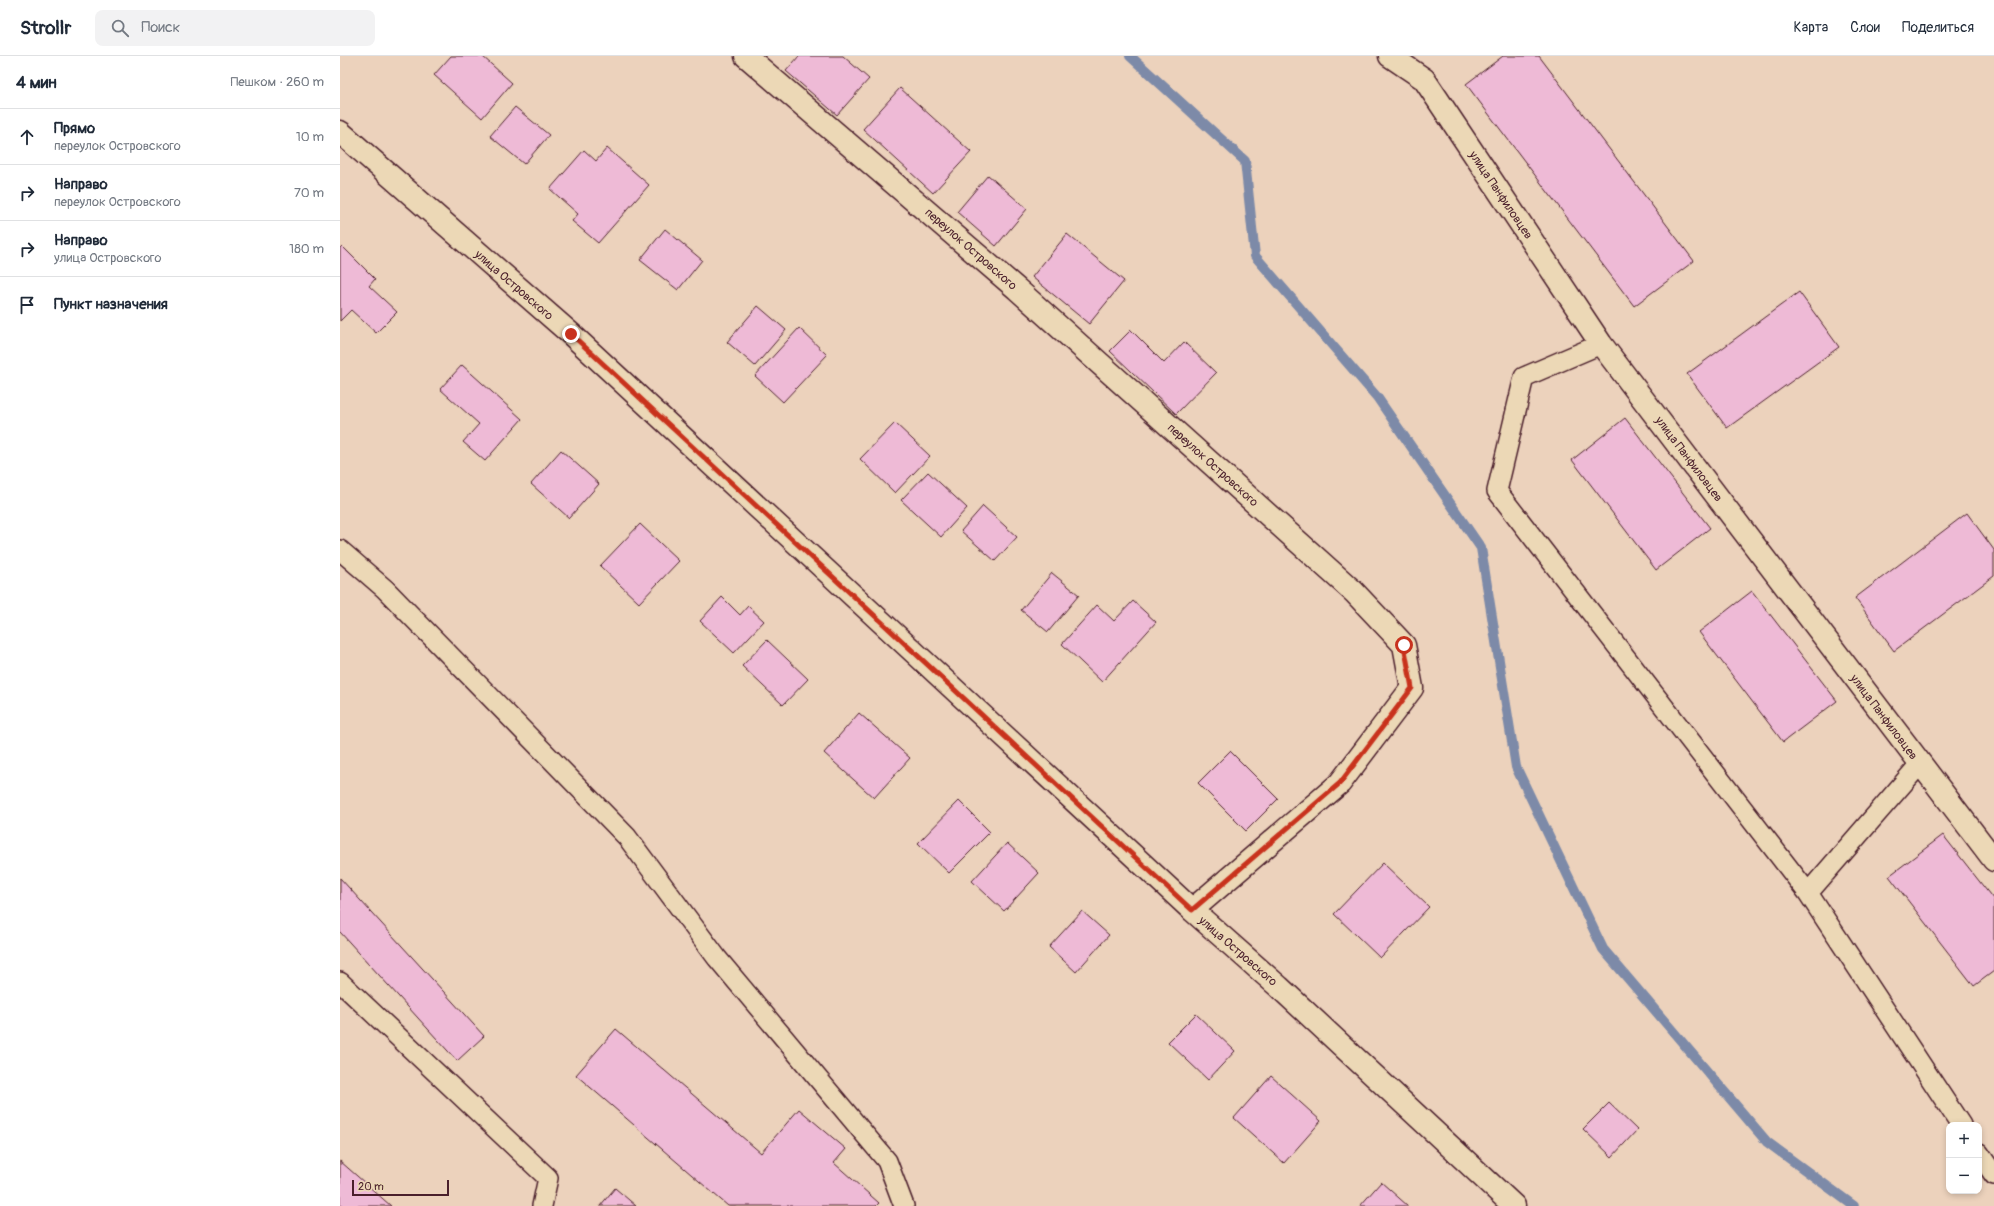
<!DOCTYPE html>
<html lang="ru">
<head>
<meta charset="utf-8">
<style>
	body { margin:0; font-family:Pangolin,sans-serif; background:#f2f2f3; color:#1f2937 }
	.controls { position:absolute; right:12px; bottom:12px; display:grid; overflow:hidden; border-radius:8px; box-shadow:0 2px 6px #0003 }
	.controls button { width:36px; height:36px; display:grid; place-items:center; padding:0; border:0; border-bottom:1px solid #e0e1e3; background:#fff; color:#1f2937; font:20px sans-serif }
	.scale { position:absolute; left:12px; bottom:10px; width:97px; box-sizing:border-box; padding-left:4px; border:2px solid #4a1f2b; border-top:0; font-size:11px; line-height:14px; white-space:nowrap; color:#4a1f2b; -webkit-text-stroke:3px #ecd8b6; paint-order:stroke }
	.stop { position:absolute; width:12px; height:12px; margin:-9px; border:3px solid #c8321e; border-radius:50%; background:#fff }
	.stop.end { background:#c8321e; border-color:#fff; box-shadow:0 1px 4px #0008 }
	.list { margin:0; padding:0; list-style:none }
	h2 { display:flex; justify-content:space-between; align-items:center; height:52px; margin:0; padding:0 16px; font-size:17px }
	h2 small { font-size:13px; font-weight:400; color:#747a83 }
	.list li { display:grid; grid-template-columns:26px 1fr auto; gap:12px; align-items:center; box-sizing:border-box; height:56px; padding:0 16px; border-top:1px solid #e0e1e3 }
	.list b { display:block; font-size:15px; white-space:nowrap }
	.list p { margin:0; font-size:13px; white-space:nowrap; color:#747a83 }
	.list em { font-size:13px; font-style:normal; color:#747a83 }
	.icon { flex:none; width:22px; height:22px; fill:none; stroke:currentColor; stroke-width:2; stroke-linecap:round; stroke-linejoin:round }
	.map { position:relative; flex:none; width:1654px; height:1150px; overflow:hidden }
	header { display:flex; align-items:center; gap:24px; box-sizing:border-box; height:56px; padding:0 20px; background:#fff; border-bottom:1px solid #e0e1e3 }
	header strong { font-size:19px }
	nav { display:flex; gap:22px; margin-inline-start:auto; font-size:14px }
	.search { width:280px; height:36px; background:#f2f2f3; display:flex; align-items:center; gap:10px; box-sizing:border-box; padding:0 14px; border-radius:8px; color:#747a83; font-size:15px }
	main { display:flex }
	aside { flex:1; background:#fff }
	.map>svg:first-child { display:block }
	.lines { fill:none; stroke-linecap:round; stroke-linejoin:round }
	.stream { stroke:#7d8aa8; stroke-width:10 }
	.building { fill:#eebad6; stroke:#4a1f2b }
	.lane-casing { stroke:#4a1f2b; stroke-width:22 }
	.street-casing { stroke:#4a1f2b; stroke-width:25 }
	.lane { stroke:#ecd8b6; stroke-width:19 }
	.street { stroke:#ecd8b6; stroke-width:22 }
	.route { stroke:#c8321e; stroke-width:5 }
	.labels { text-anchor:middle; stroke-width:3.5; stroke-linejoin:round; paint-order:stroke }
	.street-label { font-size:12px; fill:#4a1f2b; stroke:#ecd8b6 }
</style>
</head>
<body>
<header>
<strong>Strollr</strong>
<div class="search"><svg class="icon" aria-label="search" viewBox="0 0 24 24"><circle cx="10" cy="10" r="6"/><path d="M15 15l6 6"/></svg>Поиск</div>
<nav><a>Карта</a><a>Слои</a><a>Поделиться</a></nav>
</header>
<main>
<aside>
<h2>4 мин<small>Пешком · 260 m</small></h2>
<ul class="list">
<li><svg class="icon" aria-label="ahead" viewBox="0 0 24 24"><path d="M12 20V5M6 11l6-6 6 6"/></svg><div><b>Прямо</b><p>переулок Островского</p></div><em>10 m</em></li>
<li><svg class="icon" aria-label="right" viewBox="0 0 24 24"><path d="M7 20v-9h11M14 6l5 5-5 5"/></svg><div><b>Направо</b><p>переулок Островского</p></div><em>70 m</em></li>
<li><svg class="icon" aria-label="right" viewBox="0 0 24 24"><path d="M7 20v-9h11M14 6l5 5-5 5"/></svg><div><b>Направо</b><p>улица Островского</p></div><em>180 m</em></li>
<li><svg class="icon" aria-label="arrive" viewBox="0 0 24 24"><path d="M6 21V4h12l-3 4 3 4H6"/></svg><div><b>Пункт назначения</b></div></li>
</ul>
</aside>
<div class="map">
<svg width="1654" height="1150" viewBox="0 0 1654 1150">
	<rect width="100%" height="100%" fill="#ecd2bc"/>
	<filter id="ink" filterUnits="userSpaceOnUse"><feTurbulence type="fractalNoise" baseFrequency=".025" numOctaves="2"/><feDisplacementMap in="SourceGraphic" scale="8" xChannelSelector="R" yChannelSelector="G"/><feConvolveMatrix kernelMatrix="1 2 1 2 8 2 1 2 1" color-interpolation-filters="sRGB"/></filter>
	<g filter="url(#ink)">
		<g class="lines">
			<path class="stream" d="M 790,0 L 905,105 L 915,200 L 1037,341 L 1141,492 L 1176,711 L 1263,893 L 1427,1086 L 1514,1150"/>
		</g>
		<path class="building" d="M 111,0 L 142,0 L 172,27 L 142,62 L 94,19 Z
			M 459,0 L 503,0 L 529,23 L 497,59 L 446,15 Z
			M 1163,0 L 1199,0 L 1354,205 L 1294,250 L 1126,28 Z
			M 560,32 L 631,96 L 593,137 L 523,73 Z
			M 175,51 L 209,79 L 184,108 L 150,80 Z
			M 267,92 L 309,129 L 258,187 L 232,165 L 238,158 L 210,133 L 244,94 L 256,105 Z
			M 648,119 L 687,153 L 656,190 L 617,156 Z
			M 325,173 L 362,204 L 338,234 L 300,204 Z
			M 727,178 L 784,225 L 749,268 L 692,221 Z
			M 2,190 L 35,223 L 29,230 L 57,256 L 36,277 L 11,254 L 0,265 L 0,192 Z
			M 1459,236 L 1499,291 L 1387,372 L 1347,318 Z
			M 418,250 L 446,274 L 415,310 L 387,286 Z
			M 459,272 L 487,299 L 443,346 L 415,320 Z
			M 791,274 L 824,307 L 844,286 L 876,317 L 836,358 L 770,295 Z
			M 122,309 L 182,363 L 145,405 L 123,386 L 139,368 L 100,333 Z
			M 1285,362 L 1370,472 L 1316,514 L 1232,404 Z
			M 555,367 L 590,400 L 555,437 L 520,403 Z
			M 221,394 L 259,428 L 229,462 L 191,428 Z
			M 588,416 L 627,452 L 601,481 L 561,444 Z
			M 643,450 L 677,481 L 655,505 L 621,475 Z
			M 1627,457 L 1654,494 L 1654,520 L 1554,595 L 1515,542 Z
			M 300,468 L 339,505 L 299,547 L 260,510 Z
			M 712,517 L 739,539 L 708,576 L 681,554 Z
			M 1412,535 L 1497,645 L 1443,686 L 1359,576 Z
			M 382,541 L 400,559 L 408,550 L 424,565 L 394,597 L 360,565 Z
			M 793,545 L 816,566 L 762,626 L 722,588 L 757,549 L 774,565 Z
			M 427,584 L 468,623 L 443,649 L 402,610 Z
			M 519,657 L 570,702 L 534,742 L 484,697 Z
			M 890,695 L 938,743 L 906,775 L 858,727 Z
			M 619,745 L 650,776 L 609,817 L 578,787 Z
			M 1603,779 L 1654,844 L 1654,915 L 1634,930 L 1549,820 Z
			M 667,787 L 699,817 L 664,855 L 632,825 Z
			M 1043,807 L 1089,851 L 1040,902 L 994,858 Z
			M 0,822 L 144,980 L 117,1005 L 0,876 Z
			M 742,855 L 769,879 L 736,916 L 709,891 Z
			M 856,958 L 895,995 L 868,1024 L 828,986 Z
			M 276,973 L 421,1097 L 459,1053 L 506,1093 L 494,1107 L 539,1147 L 536,1150 L 388,1150 L 236,1019 Z
			M 931,1020 L 981,1065 L 944,1107 L 894,1062 Z
			M 1269,1047 L 1297,1074 L 1272,1101 L 1243,1073 Z
			M 0,1105 L 51,1150 L 0,1150 Z
			M 1041,1126 L 1068,1150 L 1020,1150 Z
			M 275,1132 L 296,1150 L 260,1150 Z"/>
		<g class="lines">
			<g class="lane-casing">
				<path id="lane" d="M 1261,288 L 1184,321 L 1157,435 L 1468,837 L 1621,1069
					M 0,494 L 45,533 L 287,781 L 377,902 L 547,1105 L 564,1150
					M 1468,837 L 1580,708
					M 0,926 L 208,1122 L 202,1150
					M 1639,1097 L 1654,1119"/>
			</g>
			<g class="street-casing">
				<path id="street" d="M 406,0 L 677,233 L 1014,536 L 1064,589 L 1072,632 L 1000,727 L 852,854
					M 1050,0 L 1084,23 L 1261,288 L 1654,804
					M 0,76 L 231,278 L 852,854 L 939,931 L 1174,1150"/>
			</g>
			<use href="#lane" class="lane"/>
			<use href="#street" class="street"/>
		</g>
	</g>
	<g class="lines" filter="url(#ink)">
		<path class="route" d="M 231,278 L 852,854 L 1000,727 L 1072,632 L 1064,589"/>
	</g>
	<g class="labels">
		<g class="street-label">
			<text transform="translate(1161 139) rotate(56)" y="4">улица Панфиловцев</text>
			<text transform="translate(631 193) rotate(41)" y="4">переулок Островского</text>
			<text transform="translate(174 229) rotate(41)" y="4">улица Островского</text>
			<text transform="translate(1349 403) rotate(53)" y="4">улица Панфиловцев</text>
			<text transform="translate(873 409) rotate(42)" y="4">переулок Островского</text>
			<text transform="translate(1544 661) rotate(53)" y="4">улица Панфиловцев</text>
			<text transform="translate(898 895) rotate(41)" y="4">улица Островского</text>
		</g>
	</g>
</svg>
<div class="controls">
<button>+</button>
<button>−</button>
</div>
<div class="scale">20 m</div>
<div class="stop" style="left:1064px;top:589px"></div>
<div class="stop end" style="left:231px;top:278px"></div>
</div>
</main>
</body>
</html>
